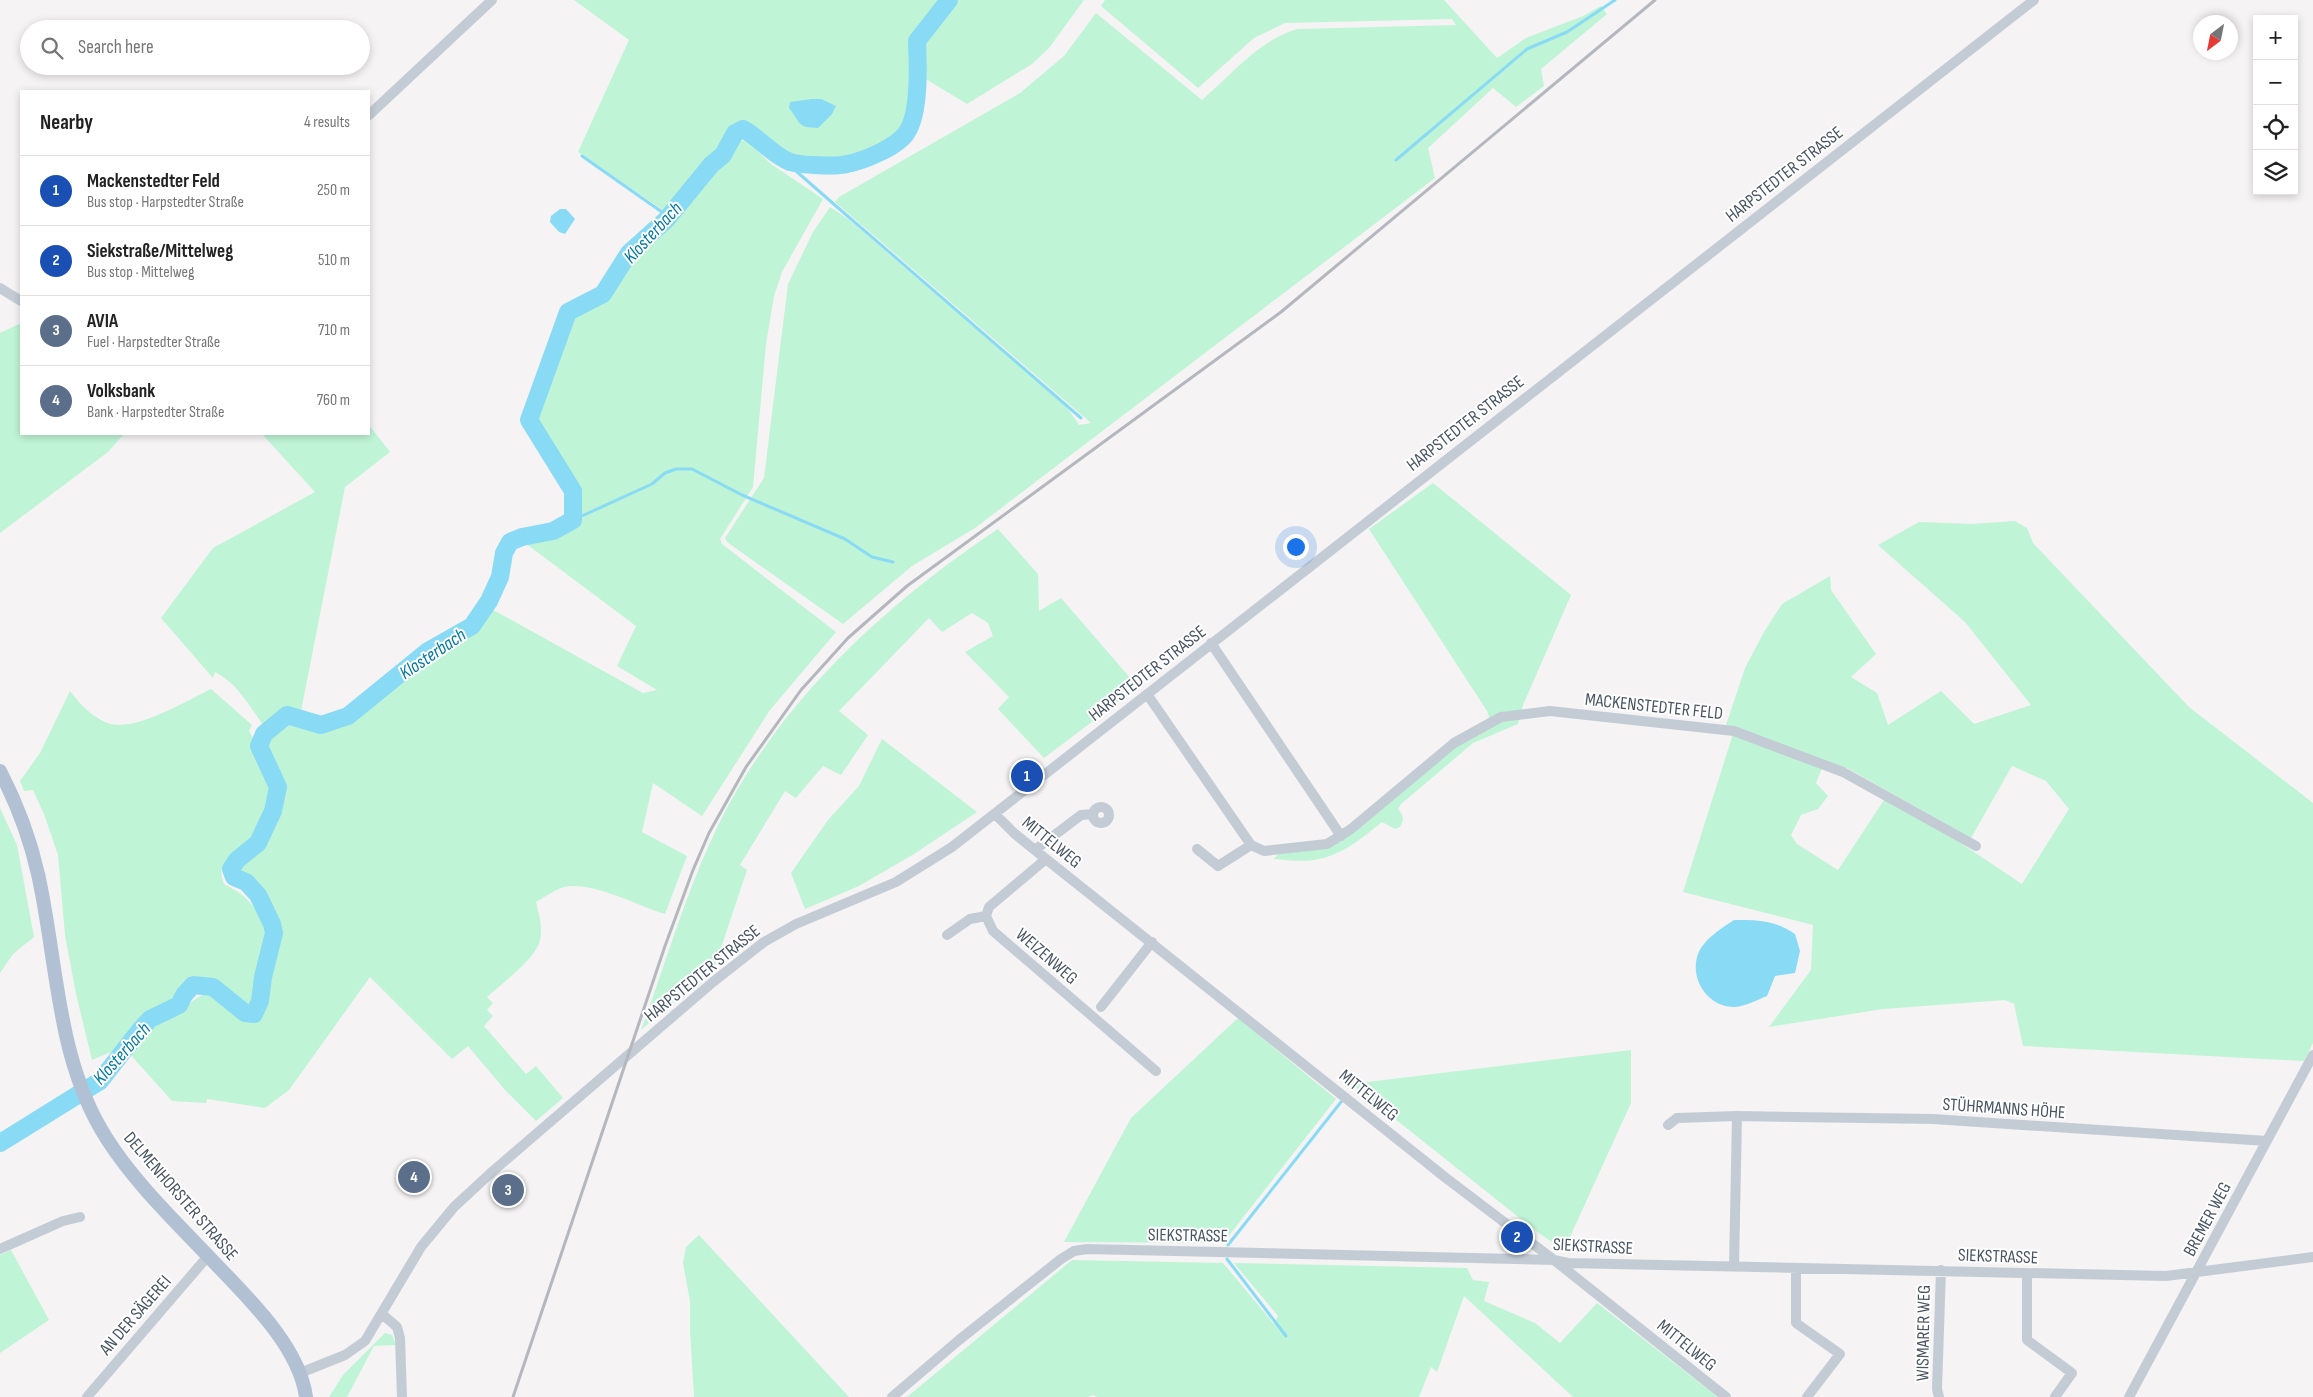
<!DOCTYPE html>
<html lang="en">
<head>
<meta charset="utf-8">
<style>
	body { margin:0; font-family:"Sofia Sans Condensed",sans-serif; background:#f6f6f6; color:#222 }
	.controls { position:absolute; right:15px; top:15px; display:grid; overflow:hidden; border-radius:0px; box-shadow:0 2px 8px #0003 }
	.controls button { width:45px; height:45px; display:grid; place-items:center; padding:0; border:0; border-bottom:1px solid #e0e0e0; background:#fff; color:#222; font:25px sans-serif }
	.compass { position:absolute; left:2193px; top:15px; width:45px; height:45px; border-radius:50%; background:#fff; box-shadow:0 2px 8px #0003; rotate:212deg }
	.you { position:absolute; left:1295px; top:546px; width:18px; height:18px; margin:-12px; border:4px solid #fff; border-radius:50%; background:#1a73e8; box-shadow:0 0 0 8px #1a73e833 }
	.badge { display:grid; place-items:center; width:32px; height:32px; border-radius:50%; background:#0c69f6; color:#fff; font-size:16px; font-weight:700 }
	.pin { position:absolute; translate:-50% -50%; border:2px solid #fff; box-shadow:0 1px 5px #0006 }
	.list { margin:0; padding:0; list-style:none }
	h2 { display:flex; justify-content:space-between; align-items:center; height:65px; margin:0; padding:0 20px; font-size:21px }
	h2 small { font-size:16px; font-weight:400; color:#767676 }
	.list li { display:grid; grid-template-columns:32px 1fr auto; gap:15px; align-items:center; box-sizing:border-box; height:70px; padding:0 20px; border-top:1px solid #e0e0e0 }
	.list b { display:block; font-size:19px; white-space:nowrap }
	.list p { margin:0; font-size:16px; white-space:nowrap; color:#767676 }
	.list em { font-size:16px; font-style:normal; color:#767676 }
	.icon { flex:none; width:28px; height:28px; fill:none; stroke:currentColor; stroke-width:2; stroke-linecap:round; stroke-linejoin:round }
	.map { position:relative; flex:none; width:2313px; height:1397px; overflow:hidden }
	.search { position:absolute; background:#fff; box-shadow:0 2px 8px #0003; left:20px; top:20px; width:350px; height:55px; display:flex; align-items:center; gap:12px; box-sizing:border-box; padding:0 18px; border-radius:28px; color:#767676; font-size:19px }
	.panel { position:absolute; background:#fff; box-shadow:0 2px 8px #0003; left:20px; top:90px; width:350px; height:345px; border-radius:0px }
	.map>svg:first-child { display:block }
	.green { fill:#c0f4d6 }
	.water { fill:#89daf4 }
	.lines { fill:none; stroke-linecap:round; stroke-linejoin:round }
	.stream { stroke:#89daf4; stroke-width:3 }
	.river { stroke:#89daf4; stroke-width:18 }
	.minor { stroke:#c3ccd5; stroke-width:10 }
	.major { stroke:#b1c1d3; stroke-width:14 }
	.rail { stroke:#b4b7bd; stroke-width:3 }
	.labels { text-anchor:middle; stroke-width:4; stroke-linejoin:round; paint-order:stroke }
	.street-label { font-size:18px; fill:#485562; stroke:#fff }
	.water-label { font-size:19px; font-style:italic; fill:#037ba4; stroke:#fff }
</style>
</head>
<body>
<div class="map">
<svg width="2313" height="1397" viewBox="0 0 2313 1397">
	<rect width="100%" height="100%" fill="#f5f3f3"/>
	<path class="green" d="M 574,0 L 944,0 L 912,42 L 909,50 L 912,87 L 910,104 L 901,134 L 895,140 L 875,150 L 844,161 L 810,160 L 779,153 L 752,128 L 742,124 L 732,124 C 721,151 686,191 664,211 L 578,152 L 629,40 Z
		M 958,0 L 1084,0 L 1049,48 L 1032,64 L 967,104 L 924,78 L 925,43 L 945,14 Z
		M 1105,0 L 1444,0 L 1497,58 L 1526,38 L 1583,16 L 1601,6 L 1607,14 L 1541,69 L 1544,86 L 1516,107 L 1493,88 L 1428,148 L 1435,178 L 975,528 L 912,566 L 843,624 L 727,542 L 725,538 L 764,478 L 788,284 L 813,232 L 830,207 L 848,219 L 1066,406 L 1079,425 L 1091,423 L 835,202 L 839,197 L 1020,93 L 1064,56 L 1096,13 L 1202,100 C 1232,74 1258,41 1297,29 L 1456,25 L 1452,19 L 1285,23 L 1254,38 L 1198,88 L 1101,6 Z
		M 737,139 L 748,142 L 771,164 L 823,199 L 782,272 L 774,296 L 766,344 L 753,487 L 720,539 L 722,544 L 836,632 L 770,710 L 702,816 L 653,783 L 642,832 L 687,856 L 665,914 C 637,906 593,881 564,887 C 554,890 545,897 536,902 C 539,915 543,927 540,940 C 536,959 502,983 487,997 L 493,1003 L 487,1010 L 493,1016 L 484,1026 L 526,1074 L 536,1066 L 563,1098 L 536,1121 L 505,1090 L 468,1046 L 452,1059 L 370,977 L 289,1090 L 265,1108 L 207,1099 L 206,1103 L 172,1101 L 128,1052 C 144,1028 151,1030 173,1016 C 185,1008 193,999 206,993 L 239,1016 L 252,1020 L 260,1014 L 268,970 L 278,940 L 267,903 L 259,886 L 240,877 L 239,870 L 259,849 L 273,816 L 281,790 L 263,751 L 265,739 L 287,719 L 322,728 L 349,720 L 473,630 L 488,607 L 643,693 L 657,690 L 617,666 L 636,626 L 525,543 L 554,536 L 580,518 L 581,503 L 576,479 L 536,419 L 571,314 L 605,297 L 634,255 L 668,225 Z
		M 21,323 L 21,434 L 124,434 L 108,452 L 0,533 L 0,333 Z
		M 369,425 L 390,452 L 345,487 L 301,711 C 284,708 276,715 263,725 C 249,705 237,683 215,672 L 213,678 L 161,618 L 213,548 L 315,492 L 262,434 L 369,434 Z
		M 1433,483 L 1571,595 L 1523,705 L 1518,724 L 1473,743 L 1401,804 L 1398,809 C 1404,816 1404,820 1400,827 L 1395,829 L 1382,822 C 1361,839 1341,856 1314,860 C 1301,862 1287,860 1274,859 L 1279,853 L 1327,847 L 1423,770 L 1491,723 L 1487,711 L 1369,529 Z
		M 2015,521 L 2027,528 L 2033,543 L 2189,707 L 2313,803 L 2313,1043 L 2304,1061 L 2023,1046 L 2014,1004 L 2005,1000 L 1883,1009 L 1769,1027 L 1811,970 L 1813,925 L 1683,892 L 1733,734 L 1823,766 L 1816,783 L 1828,796 L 1818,809 L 1801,815 L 1791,835 L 1797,844 L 1838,870 L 1884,800 L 1950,836 L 2022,884 L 2069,809 L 2046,781 L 2012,766 L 1971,838 L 1847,768 L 1841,769 L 1726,725 L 1745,668 L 1764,632 L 1782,604 L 1830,576 L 1831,590 L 1876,654 L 1851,677 L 1877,693 L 1888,725 L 1941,691 L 1974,724 L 2031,705 L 1965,622 L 1878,545 L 1919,522 L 1971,524 Z
		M 998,529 L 1038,574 L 1039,611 L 1061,598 L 1138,687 L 1044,758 L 998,709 L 1009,697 L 965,652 L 993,636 L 988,623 L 972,613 L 942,632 L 929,618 L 839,711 L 868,735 L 841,775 L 823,766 L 796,798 L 785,791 L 740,865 L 747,870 L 715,966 L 641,1030 C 664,968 682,905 709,845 C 767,713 879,608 998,529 Z
		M 211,689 L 252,725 L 249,731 C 257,746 267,764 270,781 C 273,799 261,830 249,842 C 240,850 229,855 223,866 C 220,872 222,878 224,884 C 248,897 258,906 265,933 L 253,1005 L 248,1006 C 229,990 215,978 190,976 L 173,1000 L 145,1014 L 116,1050 L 92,1060 L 76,994 L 65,935 L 58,855 L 44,814 L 33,790 L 24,791 L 20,781 L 40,753 L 70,691 C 80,704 90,715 105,722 C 131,735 186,701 211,689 Z
		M 882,739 L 977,812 L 914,854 L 859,886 L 805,909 L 791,873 L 828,820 L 859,786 Z
		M 0,808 L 17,845 L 34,937 L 13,954 L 0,973 Z
		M 1238,1018 L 1336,1099 L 1223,1243 L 1064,1242 L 1131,1118 Z
		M 1631,1050 L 1631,1103 L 1564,1250 L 1540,1234 L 1351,1084 Z
		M 699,1235 L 849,1397 L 694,1397 L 690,1330 L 690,1301 L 683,1263 L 686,1247 Z
		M 11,1250 L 49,1320 L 0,1353 L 0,1255 Z
		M 1072,1260 L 1223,1263 L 1274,1324 L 1278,1316 L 1234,1263 L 1467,1268 L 1473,1280 L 1489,1282 L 1484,1301 L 1535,1323 L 1560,1343 L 1597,1303 L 1718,1397 L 1573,1397 L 1464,1296 L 1437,1372 L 1431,1367 L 1419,1397 L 1097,1397 L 1093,1395 L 1088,1397 L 907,1397 Z
		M 385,1333 L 392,1335 L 396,1345 L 374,1346 L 347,1397 L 329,1397 L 343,1375 Z"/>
	<path class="water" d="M 812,99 L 821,99 L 836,106 L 832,114 L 818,128 C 796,127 802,124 789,108 L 790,102 Z
		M 560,209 L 566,209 L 575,219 L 565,234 L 559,232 L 550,222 L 551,216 Z
		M 1734,920 C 1759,920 1774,920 1795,934 L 1800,951 L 1795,973 L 1775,976 L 1767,996 C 1757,1000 1744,1007 1734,1007 C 1708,1007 1689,979 1698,954 C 1704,939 1722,928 1734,920 Z"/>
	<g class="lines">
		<path class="stream" d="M 582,156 L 669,217
			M 1396,160 L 1527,49 L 1567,32 L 1615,0
			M 791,163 L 796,171 L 836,206 L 1081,418
			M 573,520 L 652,484 L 665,473 L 676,469 L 692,469 L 742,495 L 845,539 L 872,557 L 893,562
			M 1228,1245 L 1341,1102
			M 1227,1259 L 1286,1336"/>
		<path class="river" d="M 0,1143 L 100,1081 L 140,1030 L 150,1019 L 179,1005 L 184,995 L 193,985 L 213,987 L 245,1013 L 254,1014 L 260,1001 L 263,977 L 274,933 L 272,924 L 258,895 L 246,882 L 234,877 L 231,869 L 237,860 L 258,843 L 273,811 L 278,787 L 259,746 L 264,734 L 287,715 L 321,725 L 348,716 L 428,651 L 472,626 L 489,601 L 500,577 L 504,553 L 510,542 L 522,537 L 553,531 L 573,520 L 573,491 L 529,420 L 568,312 L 603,294 L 629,253 L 666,220 L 711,165 L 723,155 L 735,133 L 743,129 C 760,138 772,155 790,162 C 800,165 836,167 847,164 C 863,161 898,147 907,132 C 920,112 918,65 917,41 L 949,0"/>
		<path class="minor" d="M 369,115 L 492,0
			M 0,288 L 21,301
			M 1211,643 L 1341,836
			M 1147,694 L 1251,845 L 1264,851 L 1327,844 L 1351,829 L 1454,743 L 1501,717 L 1550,711 L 1734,731 L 1843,772 L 1976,846
			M1093 815a8 8 0 1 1 16 0a8 8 0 1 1-16 0Z
			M 995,814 L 1015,834 L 1046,859 L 1446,1178 L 1554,1260 L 1726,1397
			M 1197,849 L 1218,866 L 1251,845
			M 1035,850 L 1081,815 L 1093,814
			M 1046,859 L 989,907 L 986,916 L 993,931 L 1156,1071
			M 947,935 L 970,919 L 986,916
			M 1101,1007 L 1152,942
			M 1668,1125 L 1677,1118 L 1737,1116
			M 0,1249 L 63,1221 L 80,1217
			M 1734,1266 L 1737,1116 L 1933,1119 L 2267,1141
			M 1796,1268 L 1796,1323 L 1840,1354 L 1807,1397
			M 2027,1273 L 2027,1340 L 2072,1373 L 2055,1397
			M 382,1314 L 397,1327 L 400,1338 L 402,1397
			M 300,1373 L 345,1355 L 365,1341 L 421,1247 L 454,1207 L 493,1171 L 713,982 L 764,942 L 796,924 L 896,882 L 952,847 L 2034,0
			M 87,1397 L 208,1256
			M 892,1397 L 959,1340 L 1061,1259 L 1074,1251 L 1087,1249 L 1554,1260 L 1568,1263 L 2166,1276 L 2313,1257
			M 1939,1397 L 1937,1389 L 1941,1270
			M 2129,1397 L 2313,1055"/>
		<path class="major" d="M 0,771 C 17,804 30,838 38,874 C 58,963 56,1060 107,1139 C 135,1183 175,1221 211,1259 C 246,1296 299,1345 306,1397"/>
		<path class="rail" d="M 513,1397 L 665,946 L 693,870 L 709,833 L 746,767 L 801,690 L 848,638 L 907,586 L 1281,312 L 1655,0"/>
	</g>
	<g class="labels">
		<g class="street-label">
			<text transform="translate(1784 174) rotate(-38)" y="6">HARPSTEDTER STRASSE</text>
			<text transform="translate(1465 423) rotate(-38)" y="6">HARPSTEDTER STRASSE</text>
			<text transform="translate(1147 673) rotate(-38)" y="6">HARPSTEDTER STRASSE</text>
			<text transform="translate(1654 706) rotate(6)" y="6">MACKENSTEDTER FELD</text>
			<text transform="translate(1052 842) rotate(39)" y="6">MITTELWEG</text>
			<text transform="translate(1047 956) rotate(41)" y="6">WEIZENWEG</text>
			<text transform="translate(702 973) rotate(-39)" y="6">HARPSTEDTER STRASSE</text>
			<text transform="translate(1369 1095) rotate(39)" y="6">MITTELWEG</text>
			<text transform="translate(2004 1108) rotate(4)" y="6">STÜHRMANNS HÖHE</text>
			<text transform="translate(181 1196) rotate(49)" y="6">DELMENHORSTER STRASSE</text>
			<text transform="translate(2207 1219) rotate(-62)" y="6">BREMER WEG</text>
			<text transform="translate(1188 1235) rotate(1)" y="6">SIEKSTRASSE</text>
			<text transform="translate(1593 1246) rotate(3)" y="6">SIEKSTRASSE</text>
			<text transform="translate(1998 1256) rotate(2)" y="6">SIEKSTRASSE</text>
			<text transform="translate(135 1315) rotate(-49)" y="6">AN DER SÄGEREI</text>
			<text transform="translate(1923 1333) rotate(-89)" y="6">WISMARER WEG</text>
			<text transform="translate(1687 1345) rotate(39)" y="6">MITTELWEG</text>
		</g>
		<g class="water-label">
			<text transform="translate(652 232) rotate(-47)" y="7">Klosterbach</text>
			<text transform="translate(432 653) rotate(-34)" y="7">Klosterbach</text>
			<text transform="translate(121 1053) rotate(-48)" y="7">Klosterbach</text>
		</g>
	</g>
</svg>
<div class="controls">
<button>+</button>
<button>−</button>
<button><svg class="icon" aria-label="locate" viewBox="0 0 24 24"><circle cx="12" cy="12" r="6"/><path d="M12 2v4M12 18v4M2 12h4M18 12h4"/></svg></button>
<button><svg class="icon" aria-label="layers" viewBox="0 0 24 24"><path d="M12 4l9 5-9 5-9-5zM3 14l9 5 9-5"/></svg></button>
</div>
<svg class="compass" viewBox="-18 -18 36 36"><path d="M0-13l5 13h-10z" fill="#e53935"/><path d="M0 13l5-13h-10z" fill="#767676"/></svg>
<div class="you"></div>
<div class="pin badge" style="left:1027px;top:776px;background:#1a4fb4">1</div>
<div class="pin badge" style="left:1517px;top:1237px;background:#1a4fb4">2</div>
<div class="pin badge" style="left:508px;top:1190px;background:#5c6f8a">3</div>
<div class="pin badge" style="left:414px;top:1177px;background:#5c6f8a">4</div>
<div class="search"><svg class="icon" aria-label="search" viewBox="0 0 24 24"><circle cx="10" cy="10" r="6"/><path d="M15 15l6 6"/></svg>Search here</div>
<section class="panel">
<h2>Nearby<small>4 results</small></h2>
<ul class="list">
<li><span class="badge" style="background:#1a4fb4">1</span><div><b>Mackenstedter Feld</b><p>Bus stop · Harpstedter Straße</p></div><em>250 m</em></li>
<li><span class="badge" style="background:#1a4fb4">2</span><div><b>Siekstraße/Mittelweg</b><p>Bus stop · Mittelweg</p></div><em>510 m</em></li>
<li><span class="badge" style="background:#5c6f8a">3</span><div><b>AVIA</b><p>Fuel · Harpstedter Straße</p></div><em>710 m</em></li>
<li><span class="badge" style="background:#5c6f8a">4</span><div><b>Volksbank</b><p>Bank · Harpstedter Straße</p></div><em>760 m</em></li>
</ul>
</section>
</div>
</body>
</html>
